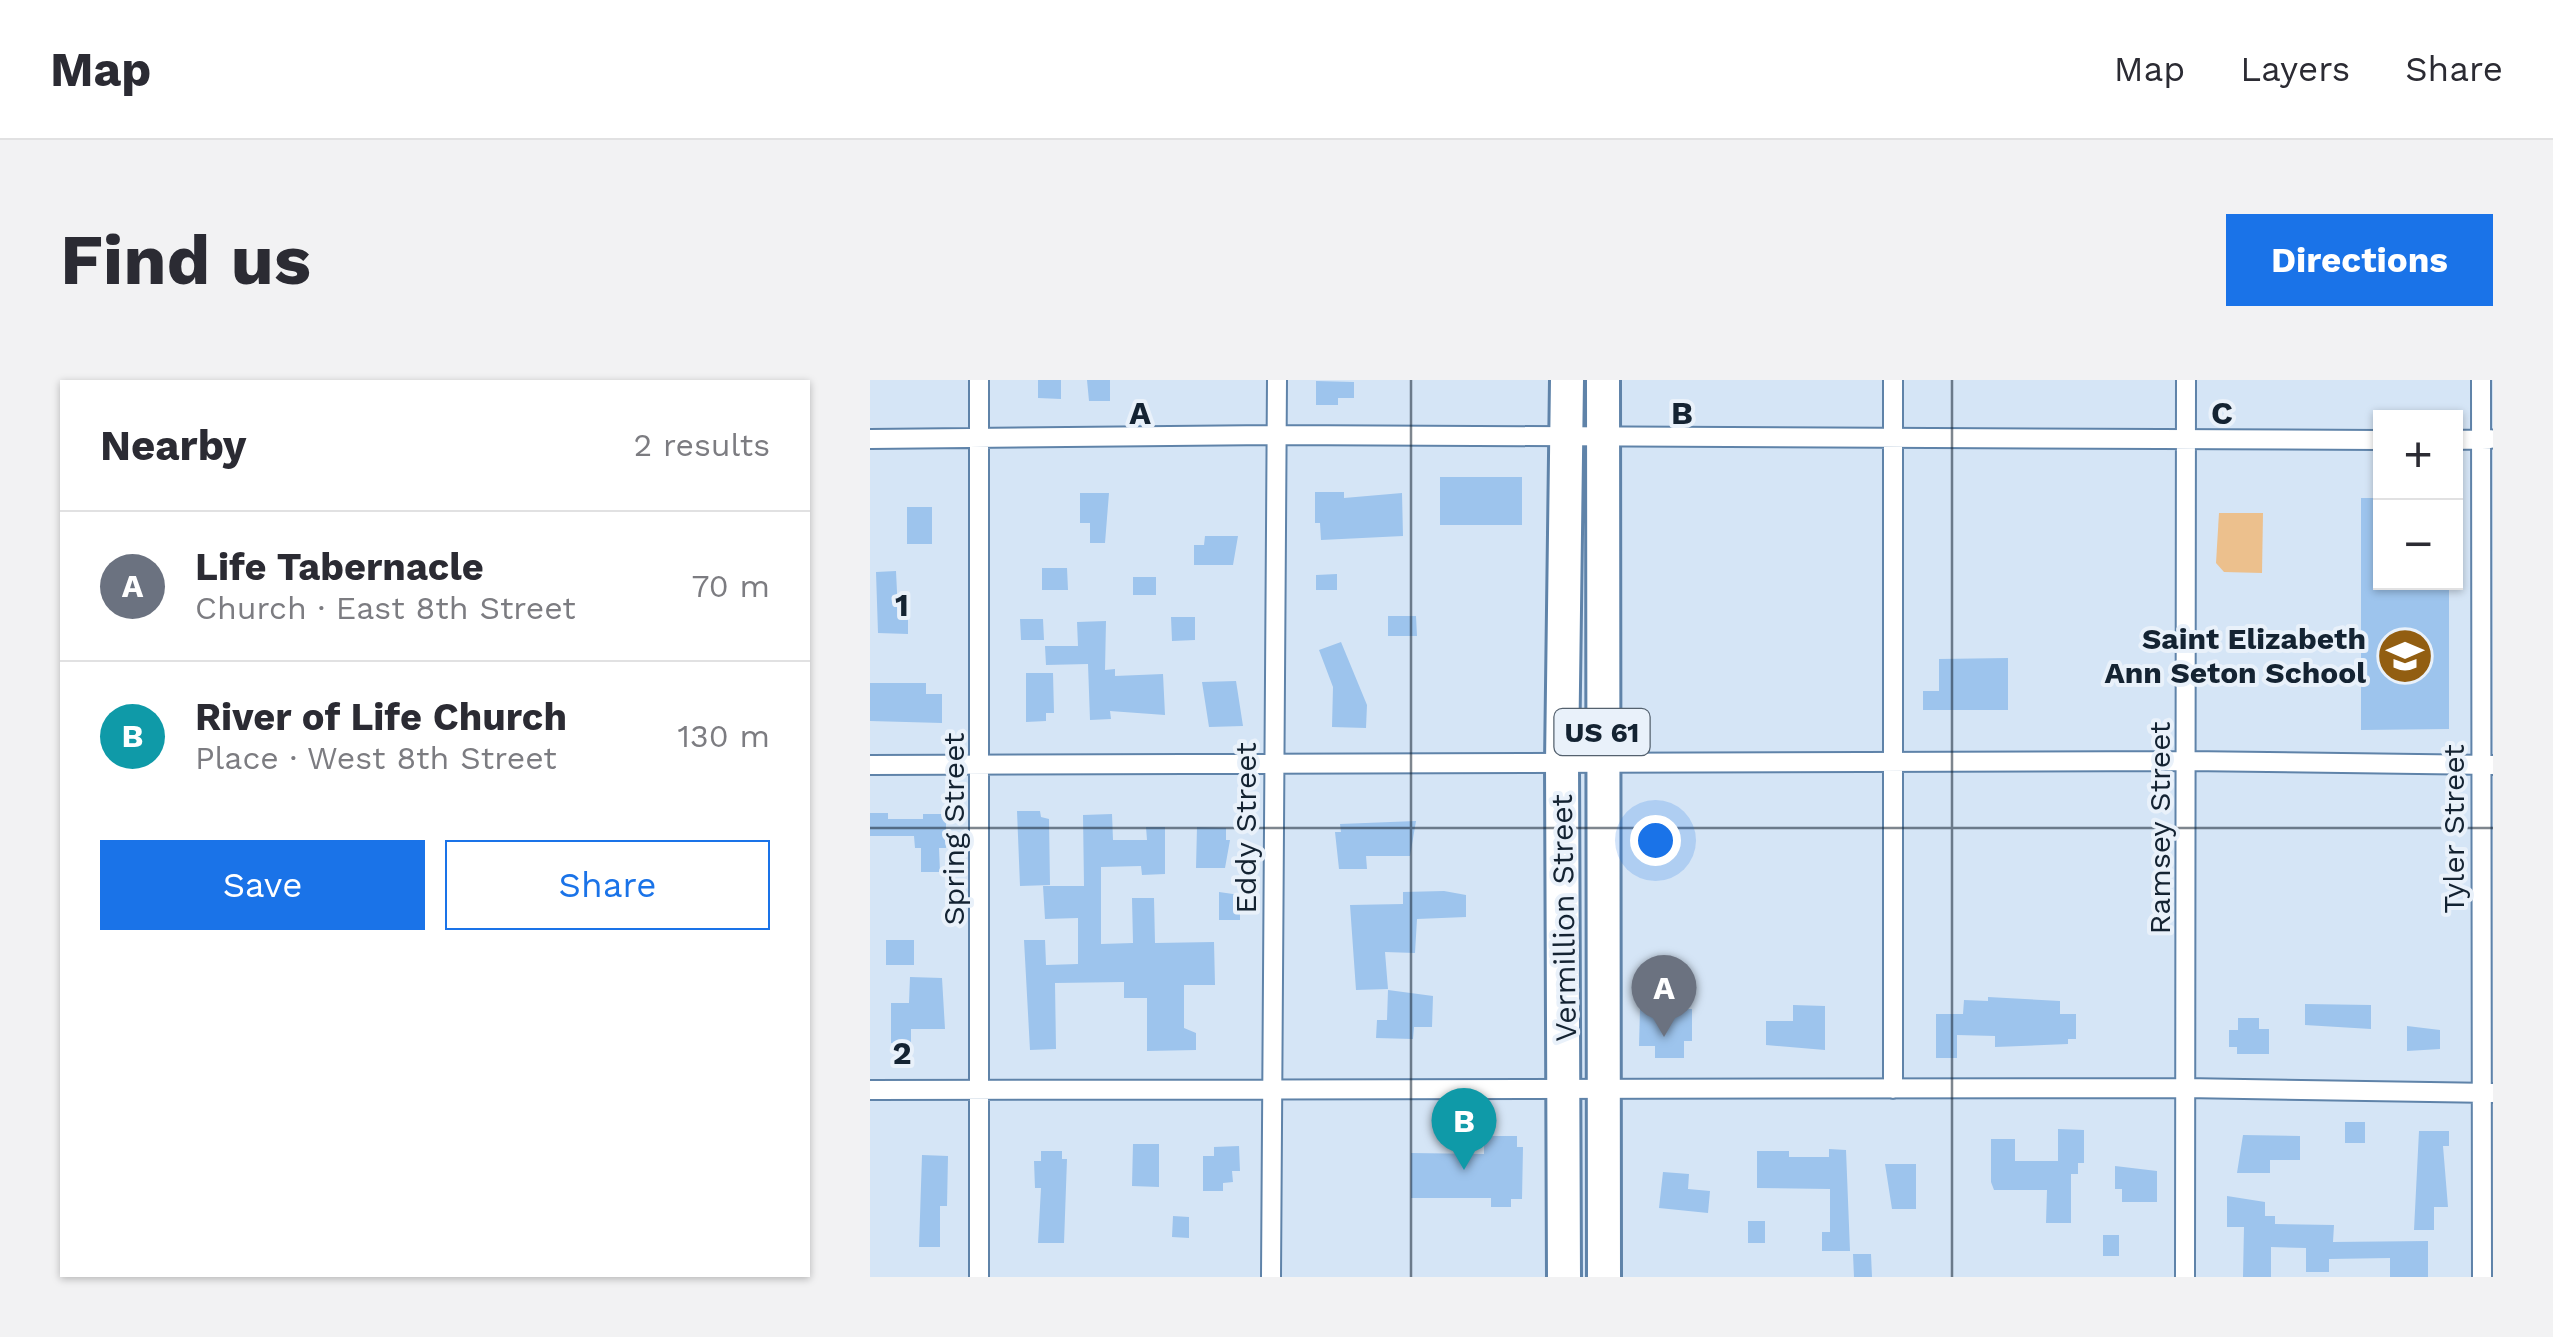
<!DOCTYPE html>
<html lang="en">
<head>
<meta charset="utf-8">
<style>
	body { margin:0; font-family:"Work Sans",sans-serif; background:#f2f2f3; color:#2b2b33 }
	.controls { position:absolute; right:30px; top:30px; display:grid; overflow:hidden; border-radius:0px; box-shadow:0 2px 8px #0004 }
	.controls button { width:90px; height:90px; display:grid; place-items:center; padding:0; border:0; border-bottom:2px solid #e1e1e2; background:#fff; color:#2b2b33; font:50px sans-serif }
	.you { position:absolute; left:785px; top:460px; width:35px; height:35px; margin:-25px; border:8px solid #fff; border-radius:50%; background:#1a73e8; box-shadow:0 0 0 15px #1a73e833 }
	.badge { display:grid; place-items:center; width:65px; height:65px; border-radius:50%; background:#1a73e8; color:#fff; font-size:32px; font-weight:700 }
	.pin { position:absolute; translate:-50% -82px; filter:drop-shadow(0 2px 5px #0008) }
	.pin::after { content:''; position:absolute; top:52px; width:35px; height:30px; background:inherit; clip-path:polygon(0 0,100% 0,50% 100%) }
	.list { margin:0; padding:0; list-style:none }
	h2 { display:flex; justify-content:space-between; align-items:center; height:130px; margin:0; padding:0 40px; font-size:42px }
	h2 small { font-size:32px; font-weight:400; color:#7c7c81 }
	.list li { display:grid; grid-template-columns:65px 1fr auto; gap:30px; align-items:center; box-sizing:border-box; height:150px; padding:0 40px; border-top:2px solid #e1e1e2 }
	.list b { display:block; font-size:38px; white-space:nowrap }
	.list p { margin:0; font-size:32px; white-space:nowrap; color:#7c7c81 }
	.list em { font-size:32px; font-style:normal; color:#7c7c81 }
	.actions { display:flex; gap:20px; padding:30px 40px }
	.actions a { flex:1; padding:22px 0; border:2px solid #1a73e8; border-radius:0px; text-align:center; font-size:35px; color:#1a73e8 }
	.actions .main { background:#1a73e8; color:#fff }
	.map { position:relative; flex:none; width:1623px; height:897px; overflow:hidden; border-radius:0px }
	header { display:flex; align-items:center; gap:60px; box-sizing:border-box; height:140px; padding:0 50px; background:#fff; border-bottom:2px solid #e1e1e2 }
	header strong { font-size:48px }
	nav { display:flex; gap:55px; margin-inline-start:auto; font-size:35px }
	.intro { display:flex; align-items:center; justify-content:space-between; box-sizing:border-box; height:240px; padding:0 60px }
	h1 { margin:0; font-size:70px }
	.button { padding:25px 45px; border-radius:0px; background:#1a73e8; color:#fff; font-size:35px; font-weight:700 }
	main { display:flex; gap:60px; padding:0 60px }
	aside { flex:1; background:#fff; border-radius:0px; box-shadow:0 2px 8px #0004 }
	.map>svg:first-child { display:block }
	.green { fill:#ecc08d }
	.building { fill:#9dc4ed }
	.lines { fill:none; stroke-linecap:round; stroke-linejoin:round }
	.street-casing { stroke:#5f83a9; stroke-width:22 }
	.highway-casing { stroke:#5f83a9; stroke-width:38 }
	.street { stroke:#fff; stroke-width:18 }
	.highway { stroke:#fff; stroke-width:32 }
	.grid { fill:none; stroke:#142332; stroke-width:2.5; stroke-opacity:0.55 }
	.labels { text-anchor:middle; stroke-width:8; stroke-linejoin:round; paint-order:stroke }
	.shield { fill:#e9f1fa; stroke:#54616e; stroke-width:2.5 }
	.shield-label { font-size:28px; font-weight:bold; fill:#142332 }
	.poi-label { font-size:30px; font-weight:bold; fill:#142332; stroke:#e9f1fa; text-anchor:end }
	.street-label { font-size:30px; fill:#142332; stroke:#e9f1fa }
	.grid-label { font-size:32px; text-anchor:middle; font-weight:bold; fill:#142332; stroke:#e9f1fa; stroke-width:8; stroke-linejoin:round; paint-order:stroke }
</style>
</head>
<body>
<header>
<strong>Map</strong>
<nav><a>Map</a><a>Layers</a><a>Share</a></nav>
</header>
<div class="intro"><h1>Find us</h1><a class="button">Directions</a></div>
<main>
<aside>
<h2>Nearby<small>2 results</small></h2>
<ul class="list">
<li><span class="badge" style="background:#6b7280">A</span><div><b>Life Tabernacle</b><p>Church · East 8th Street</p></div><em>70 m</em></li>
<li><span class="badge" style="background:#0f9aa8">B</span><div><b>River of Life Church</b><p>Place · West 8th Street</p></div><em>130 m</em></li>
</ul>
<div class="actions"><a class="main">Save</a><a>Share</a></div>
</aside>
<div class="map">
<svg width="1623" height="897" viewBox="0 0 1623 897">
	<rect width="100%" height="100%" fill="#d5e5f6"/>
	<path class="green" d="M 1349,133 L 1393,133 L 1392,193 L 1354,192 L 1346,183 Z"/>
	<path class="building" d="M 168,0 L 191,0 L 191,19 L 168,18 Z
		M 217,0 L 240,0 L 240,21 L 219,21 Z
		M 446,1 L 484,2 L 484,18 L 468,18 L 468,25 L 446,25 Z
		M 570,97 L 652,97 L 652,145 L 570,145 Z
		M 445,112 L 474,112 L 474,118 L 532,113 L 533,156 L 451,160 L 450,143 L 445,143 Z
		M 210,113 L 239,113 L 235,163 L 220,163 L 220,143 L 210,143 Z
		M 1491,118 L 1510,118 L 1510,202 L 1579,202 L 1579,349 L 1491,350 Z
		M 37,127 L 62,127 L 62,164 L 37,164 Z
		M 335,156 L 368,156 L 363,185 L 324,185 L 324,165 L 334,165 Z
		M 172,188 L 197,188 L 198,210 L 172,210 Z
		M 26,191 L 28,233 L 38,233 L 38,254 L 8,253 L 6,192 Z
		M 467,194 L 467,210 L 446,210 L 446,195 Z
		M 263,197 L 286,197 L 286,215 L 263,215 Z
		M 518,236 L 546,236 L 547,256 L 518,256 Z
		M 301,237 L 325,237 L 325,260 L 302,261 Z
		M 150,239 L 173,239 L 174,260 L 151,260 Z
		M 236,241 L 235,290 L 245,289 L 245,296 L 293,294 L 295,335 L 240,331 L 241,339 L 220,340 L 218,284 L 176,285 L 175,266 L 208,266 L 207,242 Z
		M 471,262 L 497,325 L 496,348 L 462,347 L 463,307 L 449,270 Z
		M 1138,278 L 1138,330 L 1053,330 L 1053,311 L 1069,311 L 1069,279 Z
		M 156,293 L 183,293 L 184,333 L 176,333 L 176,341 L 156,342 Z
		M 366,301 L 373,346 L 339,347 L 332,302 Z
		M 0,303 L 56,303 L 56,314 L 72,314 L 72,343 L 0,341 Z
		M 147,431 L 170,431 L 171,437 L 179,439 L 180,505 L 150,506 Z
		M 0,433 L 18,433 L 18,439 L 53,439 L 53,434 L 76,434 L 76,468 L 69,468 L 70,492 L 51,492 L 51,468 L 45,468 L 44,456 L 0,456 Z
		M 242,434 L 243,460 L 277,460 L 276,447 L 295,447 L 295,494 L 272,495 L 271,486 L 231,487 L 231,564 L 263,563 L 262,518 L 284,518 L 285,563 L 344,562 L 345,605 L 314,605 L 314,648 L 326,653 L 326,670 L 277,671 L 277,618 L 254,618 L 254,602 L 185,603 L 186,669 L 160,670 L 154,560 L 175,560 L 176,585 L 208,584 L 208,538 L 175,539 L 173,506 L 214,506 L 213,435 Z
		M 546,441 L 540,476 L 496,476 L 497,489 L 469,489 L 465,452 L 471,452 L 470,444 Z
		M 327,447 L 356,448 L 356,460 L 360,460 L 355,488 L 326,488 Z
		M 574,511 L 596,515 L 596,537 L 547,539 L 545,573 L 515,572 L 518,609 L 486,610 L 480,525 L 533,524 L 533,512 Z
		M 349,512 L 370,515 L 370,540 L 349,540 Z
		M 16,560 L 44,560 L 44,585 L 16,585 Z
		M 40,597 L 72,598 L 75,649 L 41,649 L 41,663 L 21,663 L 21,623 L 39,623 Z
		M 518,610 L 563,616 L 562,647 L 544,647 L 543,659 L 506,658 L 507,640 L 517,640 Z
		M 1118,617 L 1190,621 L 1190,634 L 1206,634 L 1206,659 L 1198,659 L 1198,664 L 1125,667 L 1125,656 L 1087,655 L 1087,678 L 1066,678 L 1066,634 L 1093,634 L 1094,620 L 1118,621 Z
		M 1435,624 L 1501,625 L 1501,649 L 1435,645 Z
		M 923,625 L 955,626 L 955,670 L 896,665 L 896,641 L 923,641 Z
		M 770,629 L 822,629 L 822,661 L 814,661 L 814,678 L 785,678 L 785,666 L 769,666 Z
		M 1368,638 L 1389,638 L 1389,649 L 1399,649 L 1399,674 L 1367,674 L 1367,667 L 1359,667 L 1359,650 L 1368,650 Z
		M 1537,646 L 1570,650 L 1570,669 L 1537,671 Z
		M 1475,742 L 1495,742 L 1495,763 L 1475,763 Z
		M 1188,749 L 1214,750 L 1214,783 L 1208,783 L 1208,794 L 1201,794 L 1201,843 L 1176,843 L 1177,810 L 1124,810 L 1121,802 L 1121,759 L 1145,759 L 1145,781 L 1188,781 Z
		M 1549,751 L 1579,751 L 1579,766 L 1573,766 L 1578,827 L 1564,827 L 1564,850 L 1544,850 Z
		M 1373,755 L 1430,756 L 1430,780 L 1400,780 L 1400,793 L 1367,793 Z
		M 614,756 L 647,756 L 647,767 L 653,767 L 652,819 L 641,819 L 641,827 L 621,827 L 621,818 L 541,818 L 541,773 L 614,774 Z
		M 263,764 L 289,764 L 289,807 L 262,806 Z
		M 369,766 L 370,791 L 362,791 L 363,802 L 353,803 L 353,811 L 333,811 L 333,776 L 344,776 L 344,767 Z
		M 959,769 L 976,770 L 980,871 L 952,871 L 952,852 L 960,852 L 960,809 L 887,808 L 887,771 L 919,771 L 919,777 L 959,777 Z
		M 171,771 L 192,771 L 192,779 L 197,779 L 194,863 L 168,863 L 171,808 L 165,808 L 164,781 L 171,781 Z
		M 52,775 L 78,776 L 77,826 L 70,826 L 70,867 L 49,867 Z
		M 1015,784 L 1046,784 L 1046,829 L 1022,829 Z
		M 1245,786 L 1287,791 L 1287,822 L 1252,822 L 1252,809 L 1245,809 Z
		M 793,792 L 819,794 L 818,809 L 840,811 L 838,833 L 789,828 Z
		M 1357,816 L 1395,822 L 1395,836 L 1405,836 L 1405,844 L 1464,845 L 1463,862 L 1558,861 L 1558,897 L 1520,897 L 1520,878 L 1459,879 L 1459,892 L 1436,892 L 1436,868 L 1401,867 L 1401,897 L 1373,897 L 1374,847 L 1357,847 Z
		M 303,836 L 319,837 L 319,858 L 302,857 Z
		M 878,841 L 895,841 L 895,863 L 878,863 Z
		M 1233,855 L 1249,855 L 1249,876 L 1233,876 Z
		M 983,874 L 1001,874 L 1002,897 L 984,897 Z"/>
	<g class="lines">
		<g class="street-casing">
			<path id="street" d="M 1023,0 L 1023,709
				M 1611,0 L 1612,897
				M 0,59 L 407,55 L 1510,60
				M 1586,60 L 1620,59
				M 0,385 L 1318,381 L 1623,385
				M 0,710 L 1315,708 L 1623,713
				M 109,897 L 109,0
				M 401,897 L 407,0
				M 1315,897 L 1316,0"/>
		</g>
		<g class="highway-casing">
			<path id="highway" d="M 733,0 L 734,897
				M 694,897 L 692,383 L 697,0"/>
		</g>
		<use href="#street" class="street"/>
		<use href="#highway" class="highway"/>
	</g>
	<path class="grid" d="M 541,0 L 541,897M 1082,0 L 1082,897M 0,448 L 1623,448"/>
	<defs>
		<g id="school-disc" transform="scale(2.875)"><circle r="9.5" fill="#925e11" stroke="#e9f1fa"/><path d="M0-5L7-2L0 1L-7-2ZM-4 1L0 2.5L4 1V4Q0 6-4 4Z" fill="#fff"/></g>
	</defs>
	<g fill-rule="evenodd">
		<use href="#school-disc" x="1535" y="276"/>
	</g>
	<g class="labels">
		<rect class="shield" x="684.5" y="329" width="95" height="46" rx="8"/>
		<g class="shield-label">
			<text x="732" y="362">US 61</text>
		</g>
		<g class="poi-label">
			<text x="1496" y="269">Saint Elizabeth<tspan x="1496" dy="34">Ann Seton School</tspan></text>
		</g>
		<g class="street-label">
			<text transform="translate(376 448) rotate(-90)" y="10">Eddy Street</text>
			<text transform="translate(1290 448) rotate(-90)" y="10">Ramsey Street</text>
			<text transform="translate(84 449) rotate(-90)" y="10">Spring Street</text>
			<text transform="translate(1584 449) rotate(-90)" y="10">Tyler Street</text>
			<text transform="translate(694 538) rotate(-91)" y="10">Vermillion Street</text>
		</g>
	</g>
	<g class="grid-label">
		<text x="270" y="44">A</text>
		<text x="812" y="44">B</text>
		<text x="1352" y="44">C</text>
		<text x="32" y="236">1</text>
		<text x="32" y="684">2</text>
	</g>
</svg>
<div class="controls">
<button>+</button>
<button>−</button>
</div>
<div class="you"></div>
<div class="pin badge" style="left:794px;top:657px;background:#6b7280">A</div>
<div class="pin badge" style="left:594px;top:790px;background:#0f9aa8">B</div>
</div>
</main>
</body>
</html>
